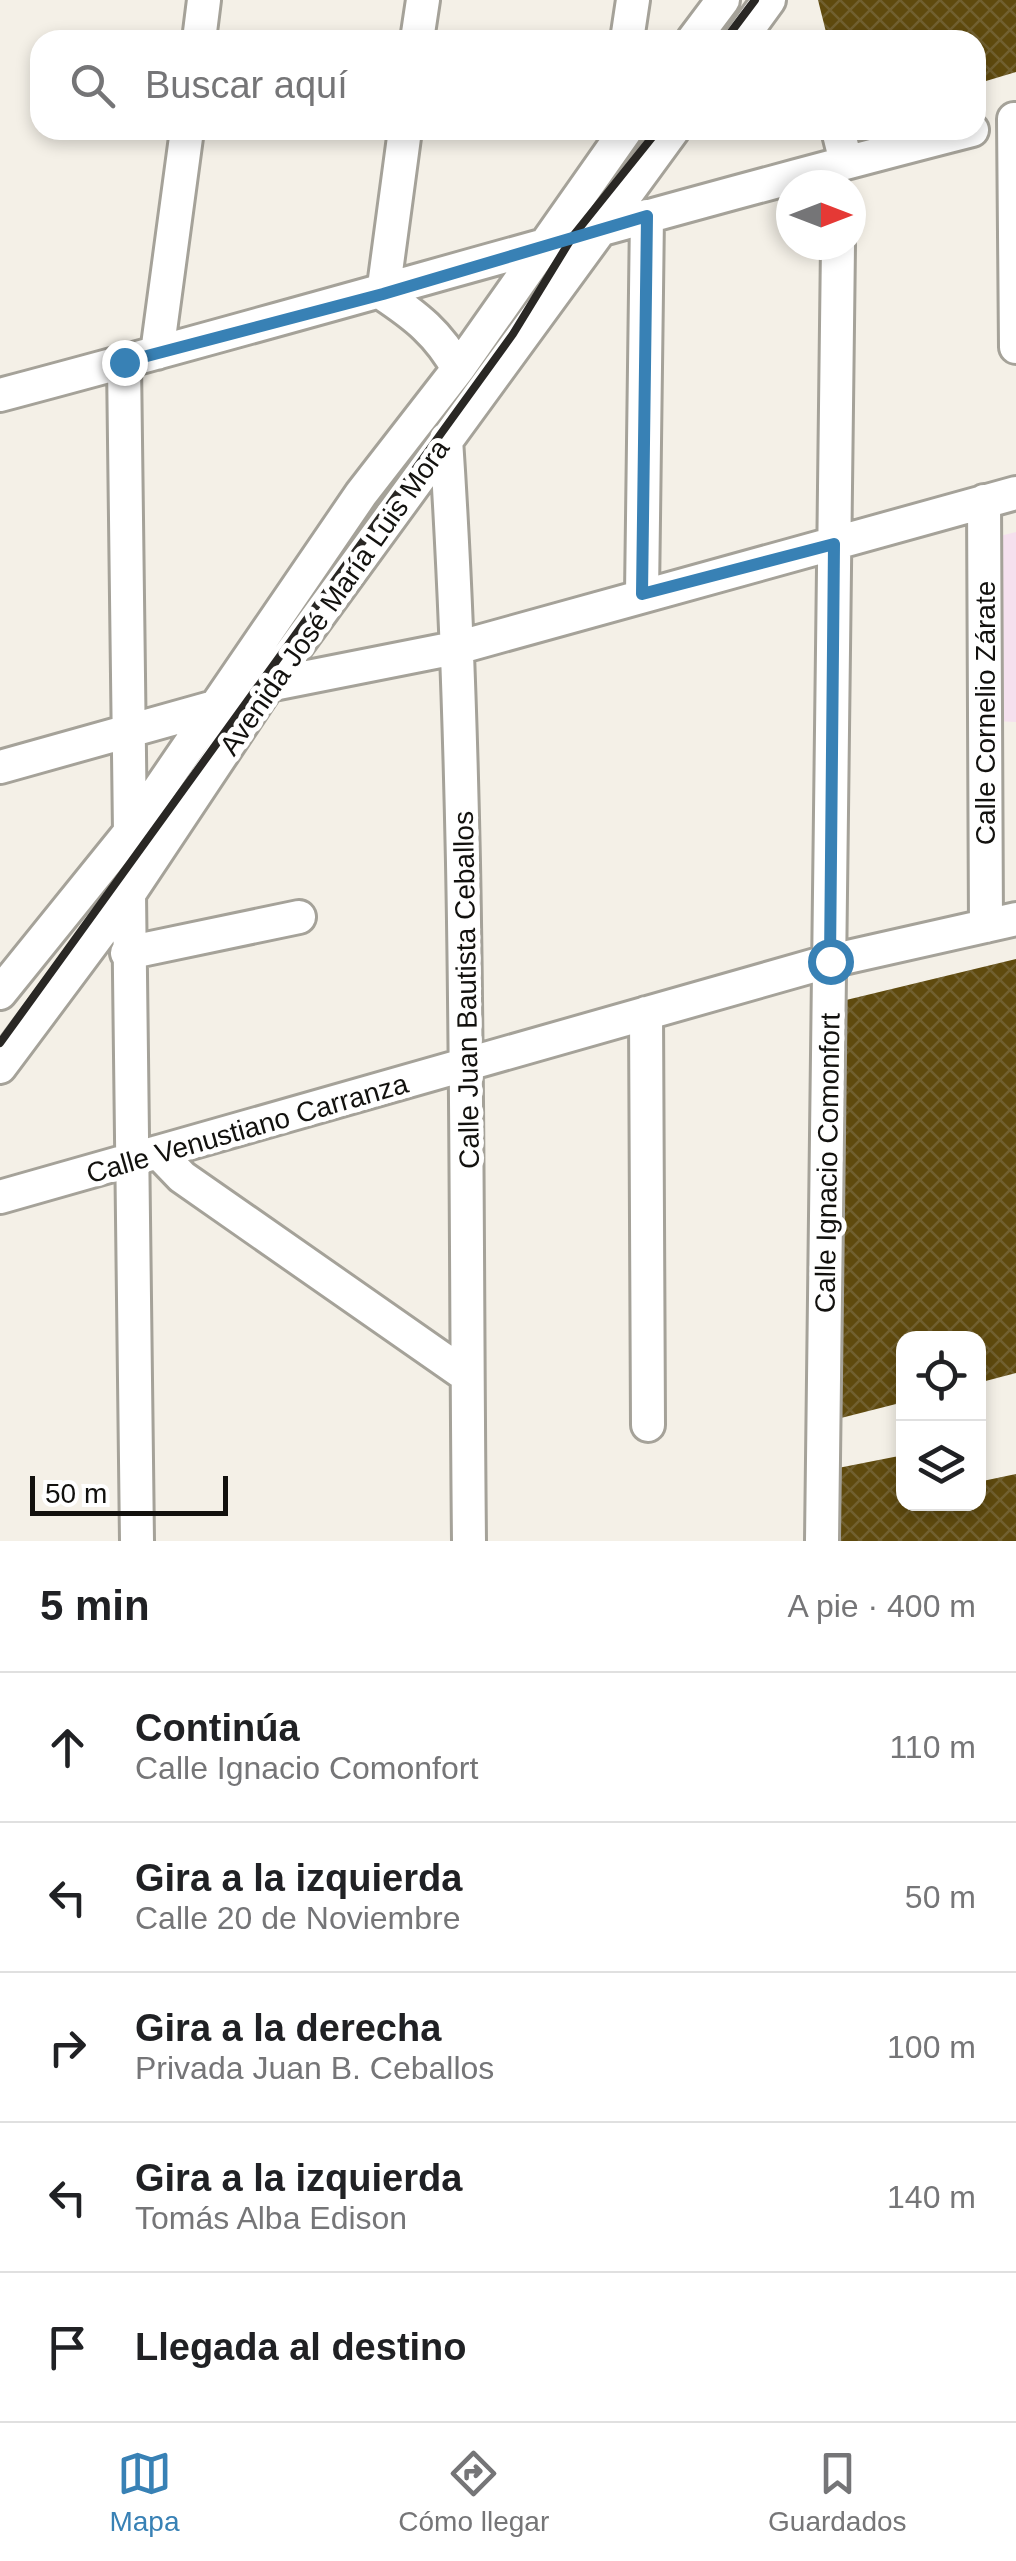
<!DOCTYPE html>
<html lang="es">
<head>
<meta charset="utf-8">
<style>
	body { margin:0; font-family:Arial,sans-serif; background:#f6f6f6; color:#202124 }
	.controls { position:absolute; right:30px; bottom:30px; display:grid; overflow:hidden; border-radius:20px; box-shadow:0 5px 15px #0003 }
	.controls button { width:90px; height:90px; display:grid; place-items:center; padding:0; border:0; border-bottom:2px solid #e0e0e0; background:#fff; color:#202124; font:50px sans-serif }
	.compass { position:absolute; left:776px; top:170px; width:90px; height:90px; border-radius:50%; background:#fff; box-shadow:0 5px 15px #0003; rotate:90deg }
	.scale { position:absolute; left:30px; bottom:25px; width:198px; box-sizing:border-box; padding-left:10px; border:5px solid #12110e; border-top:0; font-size:28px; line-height:35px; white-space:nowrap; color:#12110e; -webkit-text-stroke:8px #fff; paint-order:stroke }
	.stop { position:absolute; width:30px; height:30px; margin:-22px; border:8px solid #3881b5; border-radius:50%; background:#fff }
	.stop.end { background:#3881b5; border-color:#fff; box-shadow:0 2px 10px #0008 }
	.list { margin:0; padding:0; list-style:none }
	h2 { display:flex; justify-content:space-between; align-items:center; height:130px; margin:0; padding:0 40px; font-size:42px }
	h2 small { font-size:32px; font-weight:400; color:#757577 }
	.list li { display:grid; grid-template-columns:65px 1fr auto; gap:30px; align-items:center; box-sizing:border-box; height:150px; padding:0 40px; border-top:2px solid #e0e0e0 }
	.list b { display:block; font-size:38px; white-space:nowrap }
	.list p { margin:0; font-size:32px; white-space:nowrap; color:#757577 }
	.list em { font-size:32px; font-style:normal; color:#757577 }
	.icon { flex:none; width:55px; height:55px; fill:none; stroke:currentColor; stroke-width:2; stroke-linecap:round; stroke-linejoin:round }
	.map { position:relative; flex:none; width:1016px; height:1541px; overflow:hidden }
	.search { position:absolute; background:#fff; box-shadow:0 5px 15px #0003; left:30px; right:30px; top:30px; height:110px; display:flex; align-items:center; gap:25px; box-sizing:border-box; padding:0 35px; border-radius:30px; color:#757577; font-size:38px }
	.sheet { height:880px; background:#fff }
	nav { display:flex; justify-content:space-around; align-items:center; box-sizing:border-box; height:140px; border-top:2px solid #e0e0e0; background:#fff; font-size:28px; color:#757577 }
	nav a { display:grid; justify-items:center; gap:5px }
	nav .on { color:#3881b5 }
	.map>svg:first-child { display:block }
	.commercial { fill:#f5e0ee }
	.building { fill:url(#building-cross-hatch) }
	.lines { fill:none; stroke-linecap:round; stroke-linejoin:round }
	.minor-casing { stroke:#a5a299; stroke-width:38 }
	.minor { stroke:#fff; stroke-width:32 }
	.rail { stroke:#292724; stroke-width:8 }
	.route { stroke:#3881b5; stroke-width:12 }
	.labels { text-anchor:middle; stroke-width:10; stroke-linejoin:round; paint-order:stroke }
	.street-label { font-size:28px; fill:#12110e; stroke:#fff }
</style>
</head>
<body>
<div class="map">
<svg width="1016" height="1541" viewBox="0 0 1016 1541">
	<defs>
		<pattern id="building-cross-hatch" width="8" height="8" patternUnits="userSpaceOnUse" patternTransform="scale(2.5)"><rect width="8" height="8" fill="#5f4a0e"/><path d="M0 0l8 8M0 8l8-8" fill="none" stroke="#716030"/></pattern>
	</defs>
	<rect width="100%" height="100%" fill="#f4f0e7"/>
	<path class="commercial" d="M 1016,532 L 1016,722 L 994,721 L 992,538 Z"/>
	<path class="building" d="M 818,0 L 1016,0 L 1016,72 L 976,84 L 976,40 L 828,40 Z
		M 1016,959 L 1016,1373 L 978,1383 L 978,1339 L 904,1339 L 904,1402 L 837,1419 L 842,1001 Z
		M 904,1455 L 904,1504 L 978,1504 L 978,1482 L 1016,1474 L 1016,1541 L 837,1541 L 838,1468 Z"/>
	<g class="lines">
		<g class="minor-casing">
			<path id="minor" d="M 199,40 L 204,0
				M 417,40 L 423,0
				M 627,40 L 633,0
				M 693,40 L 723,0
				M 740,40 L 769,0
				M 1014,119 L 1016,347
				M 405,130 L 383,294 C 416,316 439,334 458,369
				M 838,130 L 846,162
				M 157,353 L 187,130
				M 124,362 L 130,832
				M 0,395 C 325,309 647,213 972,130
				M 446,439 C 470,806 465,1173 469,1541
				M 984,501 L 986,926
				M 642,594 L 647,216
				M 268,685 L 460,647 L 1016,493
				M 0,767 L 211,708
				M 129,894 L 137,1541
				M 127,953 L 299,917
				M 0,993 L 130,832 L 361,494 L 458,369 L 626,130
				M 646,1013 L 648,1425
				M 0,1067 L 129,894 L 268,685 L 673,130
				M 158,1152 L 182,1177 L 467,1376
				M 0,1197 L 830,961 L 1016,919
				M 822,1541 L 838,245"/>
		</g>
		<use href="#minor" class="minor"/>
		<path class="rail" d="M 725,40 L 755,0
			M 0,1043 L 513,334 L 573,236 L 658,130"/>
	</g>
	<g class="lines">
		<path class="route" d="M 124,362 L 383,294 L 647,216 L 642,594 L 834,544 L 830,961"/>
	</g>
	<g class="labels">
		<g class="street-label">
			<text transform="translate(334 597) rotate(-55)" y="10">Avenida José María Luis Mora</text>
			<text transform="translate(985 713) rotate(-90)" y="10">Calle Cornelio Zárate</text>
			<text transform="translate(466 990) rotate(-91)" y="10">Calle Juan Bautista Ceballos</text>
			<text transform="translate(247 1128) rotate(-16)" y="10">Calle Venustiano Carranza</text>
			<text transform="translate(827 1163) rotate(-89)" y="10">Calle Ignacio Comonfort</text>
		</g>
	</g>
</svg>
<div class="controls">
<button><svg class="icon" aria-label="locate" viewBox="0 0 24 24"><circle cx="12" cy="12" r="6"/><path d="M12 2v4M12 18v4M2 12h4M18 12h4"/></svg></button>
<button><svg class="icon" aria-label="layers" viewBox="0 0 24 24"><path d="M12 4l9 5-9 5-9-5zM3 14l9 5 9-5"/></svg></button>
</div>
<svg class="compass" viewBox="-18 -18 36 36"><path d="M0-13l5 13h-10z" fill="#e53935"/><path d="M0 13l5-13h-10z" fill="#757577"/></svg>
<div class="scale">50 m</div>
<div class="stop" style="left:830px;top:961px"></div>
<div class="stop end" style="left:124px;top:362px"></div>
<div class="search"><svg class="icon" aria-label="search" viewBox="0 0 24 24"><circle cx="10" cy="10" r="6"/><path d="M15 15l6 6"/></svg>Buscar aquí</div>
</div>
<section class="sheet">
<h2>5 min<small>A pie · 400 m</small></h2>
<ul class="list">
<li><svg class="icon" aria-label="ahead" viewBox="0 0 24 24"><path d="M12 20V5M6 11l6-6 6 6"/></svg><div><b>Continúa</b><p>Calle Ignacio Comonfort</p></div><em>110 m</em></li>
<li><svg class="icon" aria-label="left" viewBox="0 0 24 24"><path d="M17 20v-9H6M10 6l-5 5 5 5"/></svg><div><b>Gira a la izquierda</b><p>Calle 20 de Noviembre</p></div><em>50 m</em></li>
<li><svg class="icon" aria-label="right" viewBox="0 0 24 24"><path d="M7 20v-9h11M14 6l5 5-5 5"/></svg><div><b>Gira a la derecha</b><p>Privada Juan B. Ceballos</p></div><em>100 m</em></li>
<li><svg class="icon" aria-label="left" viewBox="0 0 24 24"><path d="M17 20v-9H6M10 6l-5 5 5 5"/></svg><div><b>Gira a la izquierda</b><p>Tomás Alba Edison</p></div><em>140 m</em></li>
<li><svg class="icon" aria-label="arrive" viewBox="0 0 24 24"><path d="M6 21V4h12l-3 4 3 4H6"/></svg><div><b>Llegada al destino</b></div></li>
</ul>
</section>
<nav>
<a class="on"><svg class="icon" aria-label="map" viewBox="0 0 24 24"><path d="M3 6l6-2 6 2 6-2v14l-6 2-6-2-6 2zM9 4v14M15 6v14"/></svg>Mapa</a>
<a><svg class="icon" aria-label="directions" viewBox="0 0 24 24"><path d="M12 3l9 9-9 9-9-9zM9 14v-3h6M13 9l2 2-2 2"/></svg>Cómo llegar</a>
<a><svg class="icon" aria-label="saved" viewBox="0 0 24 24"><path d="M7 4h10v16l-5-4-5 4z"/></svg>Guardados</a>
</nav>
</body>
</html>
